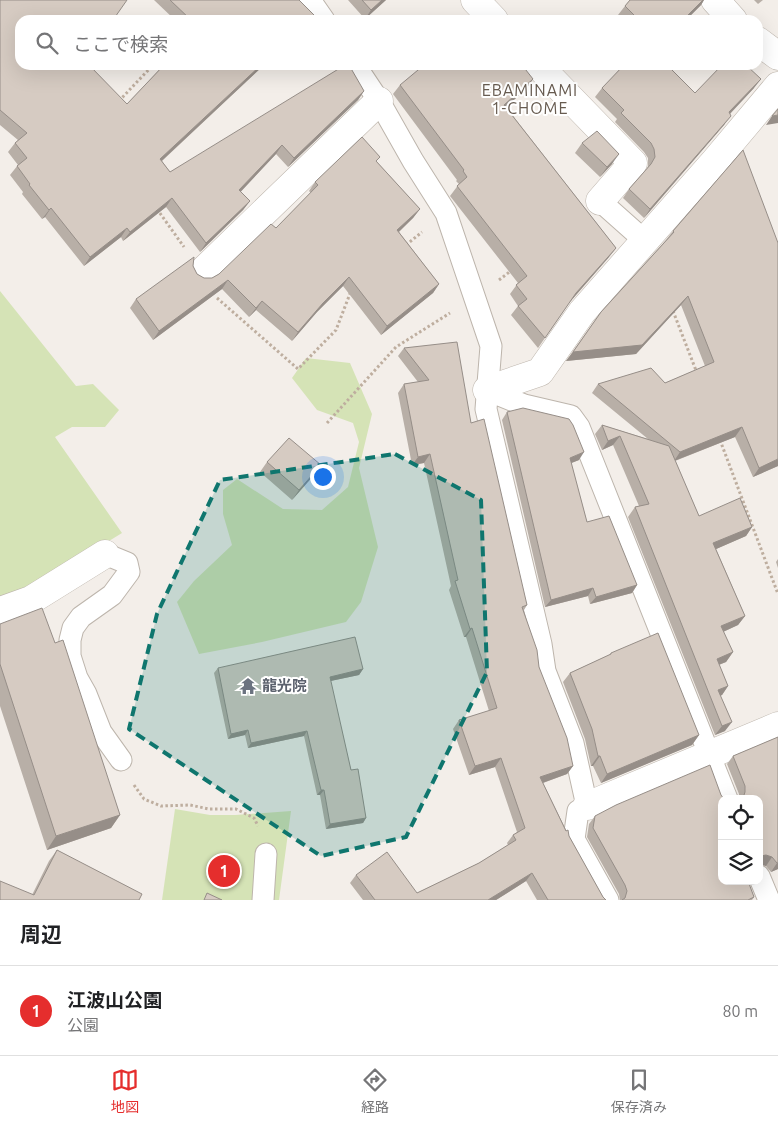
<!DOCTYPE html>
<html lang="ja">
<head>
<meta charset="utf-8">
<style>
	body { margin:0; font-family:Ubuntu,"Noto Sans JP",sans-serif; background:#f2f2f2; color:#202124 }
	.controls { position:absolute; right:15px; bottom:15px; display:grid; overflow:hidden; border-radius:10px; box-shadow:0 5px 20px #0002 }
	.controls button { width:45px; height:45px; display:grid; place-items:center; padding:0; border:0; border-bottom:1px solid #e0e0e0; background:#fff; color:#202124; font:25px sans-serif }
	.you { position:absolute; left:322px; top:476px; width:18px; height:18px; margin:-12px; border:4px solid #fff; border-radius:50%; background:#1a73e8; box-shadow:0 0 0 8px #1a73e833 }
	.badge { display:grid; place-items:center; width:32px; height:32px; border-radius:50%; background:#e52e2d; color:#fff; font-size:16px; font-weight:700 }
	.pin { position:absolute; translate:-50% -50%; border:2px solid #fff; box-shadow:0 1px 5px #0006 }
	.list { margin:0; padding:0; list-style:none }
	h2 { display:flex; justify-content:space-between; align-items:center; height:65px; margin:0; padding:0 20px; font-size:21px }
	h2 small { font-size:16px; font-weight:400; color:#757577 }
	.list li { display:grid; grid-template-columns:32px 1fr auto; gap:15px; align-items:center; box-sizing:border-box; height:90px; padding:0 20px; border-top:1px solid #e0e0e0 }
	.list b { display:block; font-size:19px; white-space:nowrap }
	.list p { margin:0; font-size:16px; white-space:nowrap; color:#757577 }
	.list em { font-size:16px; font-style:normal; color:#757577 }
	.icon { flex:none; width:28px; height:28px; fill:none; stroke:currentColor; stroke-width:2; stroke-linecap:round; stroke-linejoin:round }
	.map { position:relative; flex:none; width:778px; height:900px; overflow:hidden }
	.search { position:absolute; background:#fff; box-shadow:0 5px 20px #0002; left:15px; right:15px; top:15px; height:55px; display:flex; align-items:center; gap:12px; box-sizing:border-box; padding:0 18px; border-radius:15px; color:#757577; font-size:19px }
	.sheet { height:155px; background:#fff }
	nav { display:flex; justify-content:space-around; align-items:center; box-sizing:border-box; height:70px; border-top:1px solid #e0e0e0; background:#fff; font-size:14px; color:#757577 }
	nav a { display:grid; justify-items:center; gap:2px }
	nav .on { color:#e52e2d }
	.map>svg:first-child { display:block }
	.green { fill:#d5e3b6 }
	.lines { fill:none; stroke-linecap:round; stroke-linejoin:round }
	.lane-casing { stroke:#bdb5ac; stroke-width:23 }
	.street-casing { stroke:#bdb5ac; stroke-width:29 }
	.path { stroke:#beae9f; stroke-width:3; stroke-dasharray:2.5 2.5; stroke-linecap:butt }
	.lane { stroke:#fff; stroke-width:21 }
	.street { stroke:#fff; stroke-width:28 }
	.wall { fill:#b8afa7 }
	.shaded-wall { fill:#968e88 }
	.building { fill:#d6cbc2; stroke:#968e88 }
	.marked { fill:#0f766e; fill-opacity:0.2; stroke:#0f766e; stroke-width:4; stroke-dasharray:10 6; stroke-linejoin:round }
	.labels { text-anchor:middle; stroke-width:4; stroke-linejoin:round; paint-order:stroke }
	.worship-label { font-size:15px; font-weight:bold; fill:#5b616d; stroke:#fff; text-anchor:start }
	.neighbourhood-label { font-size:16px; letter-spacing:1px; fill:#675b50; stroke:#fff }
</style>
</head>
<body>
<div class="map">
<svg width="778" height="900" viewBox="0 0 778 900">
	<rect width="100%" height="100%" fill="#f3eee9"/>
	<path class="green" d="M 0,291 L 76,386 L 93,384 L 119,410 L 105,427 L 72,427 L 55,437 L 122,533 L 21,595 L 0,600 Z
		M 306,358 L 350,363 L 372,414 L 359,468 L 378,547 L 361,602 L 346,622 L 262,642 L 199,654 L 177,602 L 194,581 L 232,545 L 223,514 L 223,490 L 237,479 L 283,509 L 322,510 L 348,487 L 359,442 L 353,423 L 317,410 L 292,378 Z
		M 175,809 L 210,815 L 235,815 L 291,811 L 279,900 L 162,900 Z"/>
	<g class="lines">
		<g class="lane-casing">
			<path id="lane" d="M 310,0 L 324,20
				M 355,65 L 379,101 L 413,161 L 446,213 L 491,346 L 486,409 L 541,644 L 545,671 L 573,743 L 587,806 L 578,811 L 574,839 L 608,900
				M 600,201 L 645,241
				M 487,390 L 524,405 L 571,416 L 579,427 L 727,799
				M 105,554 L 127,563 L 129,572 L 112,595 L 81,617 L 73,628 L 70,640 L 70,656 L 77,678 L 86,694 L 101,732 L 121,760
				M 759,876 L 769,900
				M 263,900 L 266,854"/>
		</g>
		<g class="street-casing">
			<path id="street" d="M 475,0 L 494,20
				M 715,0 L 733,20
				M 758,41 L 778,56
				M 538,65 L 633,163 L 600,201
				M 202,272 L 379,101
				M 487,390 L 540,372 L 582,312 L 715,161 L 778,86
				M 0,611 L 31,600 L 105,554
				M 587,806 L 778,726"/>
		</g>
		<path class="path" d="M 119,101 L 153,65
			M 157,209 L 184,247
			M 406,245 L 422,232
			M 499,280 L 512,270
			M 217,298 L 298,369 L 336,330 L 351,291
			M 673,311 L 697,373
			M 327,423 L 396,347 L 450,313
			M 720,440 L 778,594
			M 134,785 L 144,799 L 161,806 L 190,805 L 209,809 L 236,809 L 254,818 L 258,826"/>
		<use href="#lane" class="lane"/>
		<use href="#street" class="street"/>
	</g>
	<path class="wall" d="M 0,0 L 20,20 L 127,104 L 164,65 L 264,65 L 162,161 L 170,172 L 364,91 L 358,100 L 288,167 L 276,154 L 240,192 L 250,201 L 243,210 L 200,252 L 166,207 L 123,241 L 121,237 L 84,266 L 45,217 L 42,219 L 22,194 L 23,192 L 10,175 L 18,165 L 8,152 L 15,143 L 18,140 L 0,125 Z
		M 154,0 L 299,0 L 314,15 L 311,20 L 175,20 Z
		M 348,0 L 386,0 L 365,19 Z
		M 630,0 L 704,0 L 701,5 L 686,20 L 623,20 L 618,15 L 625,6 Z
		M 754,0 L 763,0 L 758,4 Z
		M 533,79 L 526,89 L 506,107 L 616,248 L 609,257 L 569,303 L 538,348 L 511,315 L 518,306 L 510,294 L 518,283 L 450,196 L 459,184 L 456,181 L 457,180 L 393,94 L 400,85 Z
		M 602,88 L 695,93 L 754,88 L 730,114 L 724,125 L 644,218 L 623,198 L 629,189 L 647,169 L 648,166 L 648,158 L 644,152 L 615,122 L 617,119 L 595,97 Z
		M 582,143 L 612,164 L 600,177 L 575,153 Z
		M 743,150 L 778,466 L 753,477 L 735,437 L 675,461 L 699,516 L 752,527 L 746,536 L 716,549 L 745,616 L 738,625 L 723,632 L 733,652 L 726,662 L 719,665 L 728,686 L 722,695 L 720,696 L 725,731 L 715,735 L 628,517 L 635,507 L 639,506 L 613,445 L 602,450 L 595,434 L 602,425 L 648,439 L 592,393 L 598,384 L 665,383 L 705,366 L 681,305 L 636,354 L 566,361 L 601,312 L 666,240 L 673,231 Z
		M 377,162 L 420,209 L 413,218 L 399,232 L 439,284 L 433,293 L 381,335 L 343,286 L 317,312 L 292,341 L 256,310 L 249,317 L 222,289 L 153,340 L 130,308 L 136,299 L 193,266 L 197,274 L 204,278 L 212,278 L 219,274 L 276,228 L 311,193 L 309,191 L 315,182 Z
		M 404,348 L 471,423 L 527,605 L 524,610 L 539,667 L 573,766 L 567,774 L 543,783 L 569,836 L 603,897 L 606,900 L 537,900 L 526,881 L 496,900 L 363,900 L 350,883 L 356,875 L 417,893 L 479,863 L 508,845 L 507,843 L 513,835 L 517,832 L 495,767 L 469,775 L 453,729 L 459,720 L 489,711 L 466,637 L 464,637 L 449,590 L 451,586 L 424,463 L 412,465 L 398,393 L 404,384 L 418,382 L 398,356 Z
		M 507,412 L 579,460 L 571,463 L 587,522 L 637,585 L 632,593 L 590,604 L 588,596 L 545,607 L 502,420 Z
		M 267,462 L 321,465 L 314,475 L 292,500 L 260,472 Z
		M 778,559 L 778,568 L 776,562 Z
		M 0,624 L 55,643 L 120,815 L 111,828 L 47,850 L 0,706 Z
		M 611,653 L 699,735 L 692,745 L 601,783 L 593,766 L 591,766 L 585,739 L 563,682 L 570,673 L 609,655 Z
		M 218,668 L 363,669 L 359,675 L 330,681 L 351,770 L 366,818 L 363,823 L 326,829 L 320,795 L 317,795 L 304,736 L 248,748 L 245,735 L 228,739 L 214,673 Z
		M 778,737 L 778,869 L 771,872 L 766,866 L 760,864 L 759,799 L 739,799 L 739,794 L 727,764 L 733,756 Z
		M 595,816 L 722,881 L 754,897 L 752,900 L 620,900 L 619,894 L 587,837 L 589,824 Z
		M 57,850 L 139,900 L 0,900 L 32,895 L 49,861 Z"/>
	<path class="shaded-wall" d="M 382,0 L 386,0 L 365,19 L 371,10 Z
		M 703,0 L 704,0 L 701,5 L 686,20 L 683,20 Z
		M 261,65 L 264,65 L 154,168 L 160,159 Z
		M 533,79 L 526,89 L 497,115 L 504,105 Z
		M 761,79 L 754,88 L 723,121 L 729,112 Z
		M 364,91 L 358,100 L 288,167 L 294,158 Z
		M 778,115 L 778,123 L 766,125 L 772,116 Z
		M 731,116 L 724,125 L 644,218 L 650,209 Z
		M 282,145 L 276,154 L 233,200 L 239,190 Z
		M 619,154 L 612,164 L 600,177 L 607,167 Z
		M 172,198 L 166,207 L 123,241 L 130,232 Z
		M 250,201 L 243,210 L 200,252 L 206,243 Z
		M 51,208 L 45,217 L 42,219 L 49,210 Z
		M 420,209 L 413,218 L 391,239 L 397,230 Z
		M 127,228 L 121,237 L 84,266 L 90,257 Z
		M 616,248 L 609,257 L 569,303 L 576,293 Z
		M 349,277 L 343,286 L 317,312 L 292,341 L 298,332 L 323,303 Z
		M 228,280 L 222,289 L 153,340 L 159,331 Z
		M 439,284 L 433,293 L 381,335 L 387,326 Z
		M 688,296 L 681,305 L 636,354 L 566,361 L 573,352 Z
		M 262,301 L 256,310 L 249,317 L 256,308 Z
		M 742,427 L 735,437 L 674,461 L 680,452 Z
		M 620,436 L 613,445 L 602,450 L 608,441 Z
		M 584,452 L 579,460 L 564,466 L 570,458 Z
		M 430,454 L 424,463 L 412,465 L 418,457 Z
		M 778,459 L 778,466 L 753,477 L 759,468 Z
		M 321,465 L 314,475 L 292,500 L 299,490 Z
		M 752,527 L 746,536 L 707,553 L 713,543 Z
		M 637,585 L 632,593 L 590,604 L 596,597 Z
		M 593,588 L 588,596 L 545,607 L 551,600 Z
		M 745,616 L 738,625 L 714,636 L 721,626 Z
		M 472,628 L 466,637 L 464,637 L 470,629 Z
		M 733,652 L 726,662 L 710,668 L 717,659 Z
		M 363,669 L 359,675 L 326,682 L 330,677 Z
		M 728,686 L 722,695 L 711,699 L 718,690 Z
		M 732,722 L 725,731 L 715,735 L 722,726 Z
		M 248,730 L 245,735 L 228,739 L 231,734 Z
		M 307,731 L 304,736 L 248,748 L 251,743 Z
		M 699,735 L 692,745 L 601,783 L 607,774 Z
		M 598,756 L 600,756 L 593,766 L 591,766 Z
		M 501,758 L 495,767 L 469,775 L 475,766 Z
		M 573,766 L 567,774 L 534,786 L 540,777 Z
		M 321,790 L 324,790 L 320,795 L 317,795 Z
		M 120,815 L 111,828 L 47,850 L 56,836 Z
		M 366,818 L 363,823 L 326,829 L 330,824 Z
		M 766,855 L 772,857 L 766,866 L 759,864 L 759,857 L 761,856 Z
		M 777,863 L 778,863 L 778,869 L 771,872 Z
		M 532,873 L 526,881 L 496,900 L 488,900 Z"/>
	<path class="building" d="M 0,0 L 127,0 L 113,20 L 20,20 L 20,65 L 89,65 L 127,104 L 164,65 L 261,65 L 160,159 L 170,172 L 345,65 L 349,65 L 364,91 L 294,158 L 282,145 L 239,190 L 250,201 L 206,243 L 172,198 L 130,232 L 127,228 L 90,257 L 51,208 L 49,210 L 29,185 L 30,184 L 17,166 L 27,158 L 15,143 L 27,133 L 0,110 Z
		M 170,0 L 299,0 L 314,15 L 309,20 L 191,20 Z
		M 362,0 L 382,0 L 371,10 Z
		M 630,0 L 703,0 L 683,20 L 639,20 L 625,6 Z
		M 483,16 L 486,20 L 479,20 Z
		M 424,65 L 522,65 L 533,79 L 504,105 L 616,248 L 576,293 L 545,338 L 518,306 L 527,299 L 516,285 L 527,276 L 457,186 L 467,177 L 463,171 L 464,170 L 400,85 Z
		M 624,65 L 667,65 L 695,93 L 722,65 L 746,65 L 761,79 L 729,112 L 731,116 L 650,209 L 629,189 L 651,164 L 655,157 L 654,149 L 651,143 L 621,113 L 624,110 L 602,88 Z
		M 778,109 L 778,115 L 772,116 Z
		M 597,131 L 619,154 L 607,167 L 582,143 Z
		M 362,137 L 380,157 L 376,161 L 420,209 L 397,230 L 439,284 L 387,326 L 349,277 L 323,303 L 298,332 L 262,301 L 256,308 L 228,280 L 159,331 L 136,299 L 194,257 L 193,266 L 197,274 L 204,278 L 212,278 L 219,274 L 271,224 L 276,228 L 318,185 L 315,182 Z
		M 743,150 L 778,243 L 778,459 L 759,468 L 742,427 L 680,452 L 598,384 L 651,368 L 665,383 L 714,362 L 688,296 L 642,345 L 573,352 L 601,312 L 674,232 L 673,231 Z
		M 457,342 L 471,423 L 484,419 L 527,605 L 522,607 L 537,650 L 539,667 L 567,738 L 573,766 L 540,777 L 566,831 L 568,830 L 569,836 L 603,897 L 606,900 L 548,900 L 532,873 L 488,900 L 375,900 L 356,875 L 387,852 L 417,893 L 479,863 L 516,840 L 513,835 L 525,828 L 501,758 L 475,766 L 459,720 L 497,708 L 472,628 L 470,629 L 455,581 L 458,580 L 430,454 L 418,457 L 404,384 L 429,380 L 404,348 Z
		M 523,408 L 569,419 L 573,425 L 584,452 L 570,458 L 587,522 L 609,516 L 637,585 L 596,597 L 593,588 L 551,600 L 507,412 Z
		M 602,425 L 669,446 L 699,516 L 740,498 L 752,527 L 713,543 L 745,616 L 721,626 L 733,652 L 717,659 L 728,686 L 718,690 L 732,722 L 722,726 L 635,507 L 649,504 L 620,436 L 608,441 Z
		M 289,438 L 321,465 L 299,490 L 267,462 Z
		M 42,608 L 55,643 L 63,640 L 120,815 L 56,836 L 0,664 L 0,624 Z
		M 658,633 L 699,735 L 607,774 L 600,756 L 598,756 L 592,729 L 570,673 L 611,654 L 611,653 Z
		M 355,637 L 363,669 L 330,677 L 351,770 L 358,769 L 366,818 L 330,824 L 324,790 L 321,790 L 307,731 L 251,743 L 248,730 L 231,734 L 218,668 Z
		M 778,737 L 778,863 L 777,863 L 772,857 L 766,855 L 761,856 L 759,857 L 759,799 L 742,799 L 743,798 L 745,792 L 745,786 L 733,756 Z
		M 710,765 L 721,795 L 724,799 L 722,799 L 722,881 L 748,881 L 754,897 L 748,900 L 622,900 L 625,898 L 627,891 L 625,885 L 593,828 L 595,816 L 616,805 Z
		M 57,850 L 142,894 L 139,900 L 0,900 L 0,881 L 34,895 Z
		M 207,893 L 222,900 L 204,900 Z"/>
	<path class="marked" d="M 395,454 L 481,500 L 487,672 L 406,837 L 321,856 L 129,729 L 157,614 L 220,480 Z"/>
	<defs>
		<g id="temple-bare" transform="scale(1.35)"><path d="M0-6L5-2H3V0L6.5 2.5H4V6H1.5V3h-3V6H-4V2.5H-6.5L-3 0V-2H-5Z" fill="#6b7280" stroke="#fff" stroke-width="2.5" paint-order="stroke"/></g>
	</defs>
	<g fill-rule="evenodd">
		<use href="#temple-bare" x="248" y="686"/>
	</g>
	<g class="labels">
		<g class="worship-label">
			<text x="262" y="691">龍光院</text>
		</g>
		<g class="neighbourhood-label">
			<text x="530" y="96">EBAMINAMI<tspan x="530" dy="18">1-CHOME</tspan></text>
		</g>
	</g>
</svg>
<div class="controls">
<button><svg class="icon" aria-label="locate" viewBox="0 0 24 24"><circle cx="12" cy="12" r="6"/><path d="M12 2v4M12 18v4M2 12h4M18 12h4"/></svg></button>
<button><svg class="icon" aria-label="layers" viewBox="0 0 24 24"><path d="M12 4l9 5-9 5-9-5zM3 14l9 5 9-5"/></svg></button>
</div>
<div class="you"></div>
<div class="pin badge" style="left:224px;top:871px">1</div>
<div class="search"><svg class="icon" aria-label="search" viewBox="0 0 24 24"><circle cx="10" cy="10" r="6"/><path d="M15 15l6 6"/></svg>ここで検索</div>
</div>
<section class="sheet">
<h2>周辺<small></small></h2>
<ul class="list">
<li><span class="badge">1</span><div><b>江波山公園</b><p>公園</p></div><em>80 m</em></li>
</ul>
</section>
<nav>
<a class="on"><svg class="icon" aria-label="map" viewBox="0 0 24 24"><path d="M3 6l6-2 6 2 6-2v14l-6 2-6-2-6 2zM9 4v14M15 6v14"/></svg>地図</a>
<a><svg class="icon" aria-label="directions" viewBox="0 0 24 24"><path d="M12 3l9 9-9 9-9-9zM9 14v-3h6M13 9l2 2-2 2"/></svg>経路</a>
<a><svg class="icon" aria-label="saved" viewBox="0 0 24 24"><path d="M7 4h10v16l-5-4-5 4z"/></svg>保存済み</a>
</nav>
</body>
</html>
